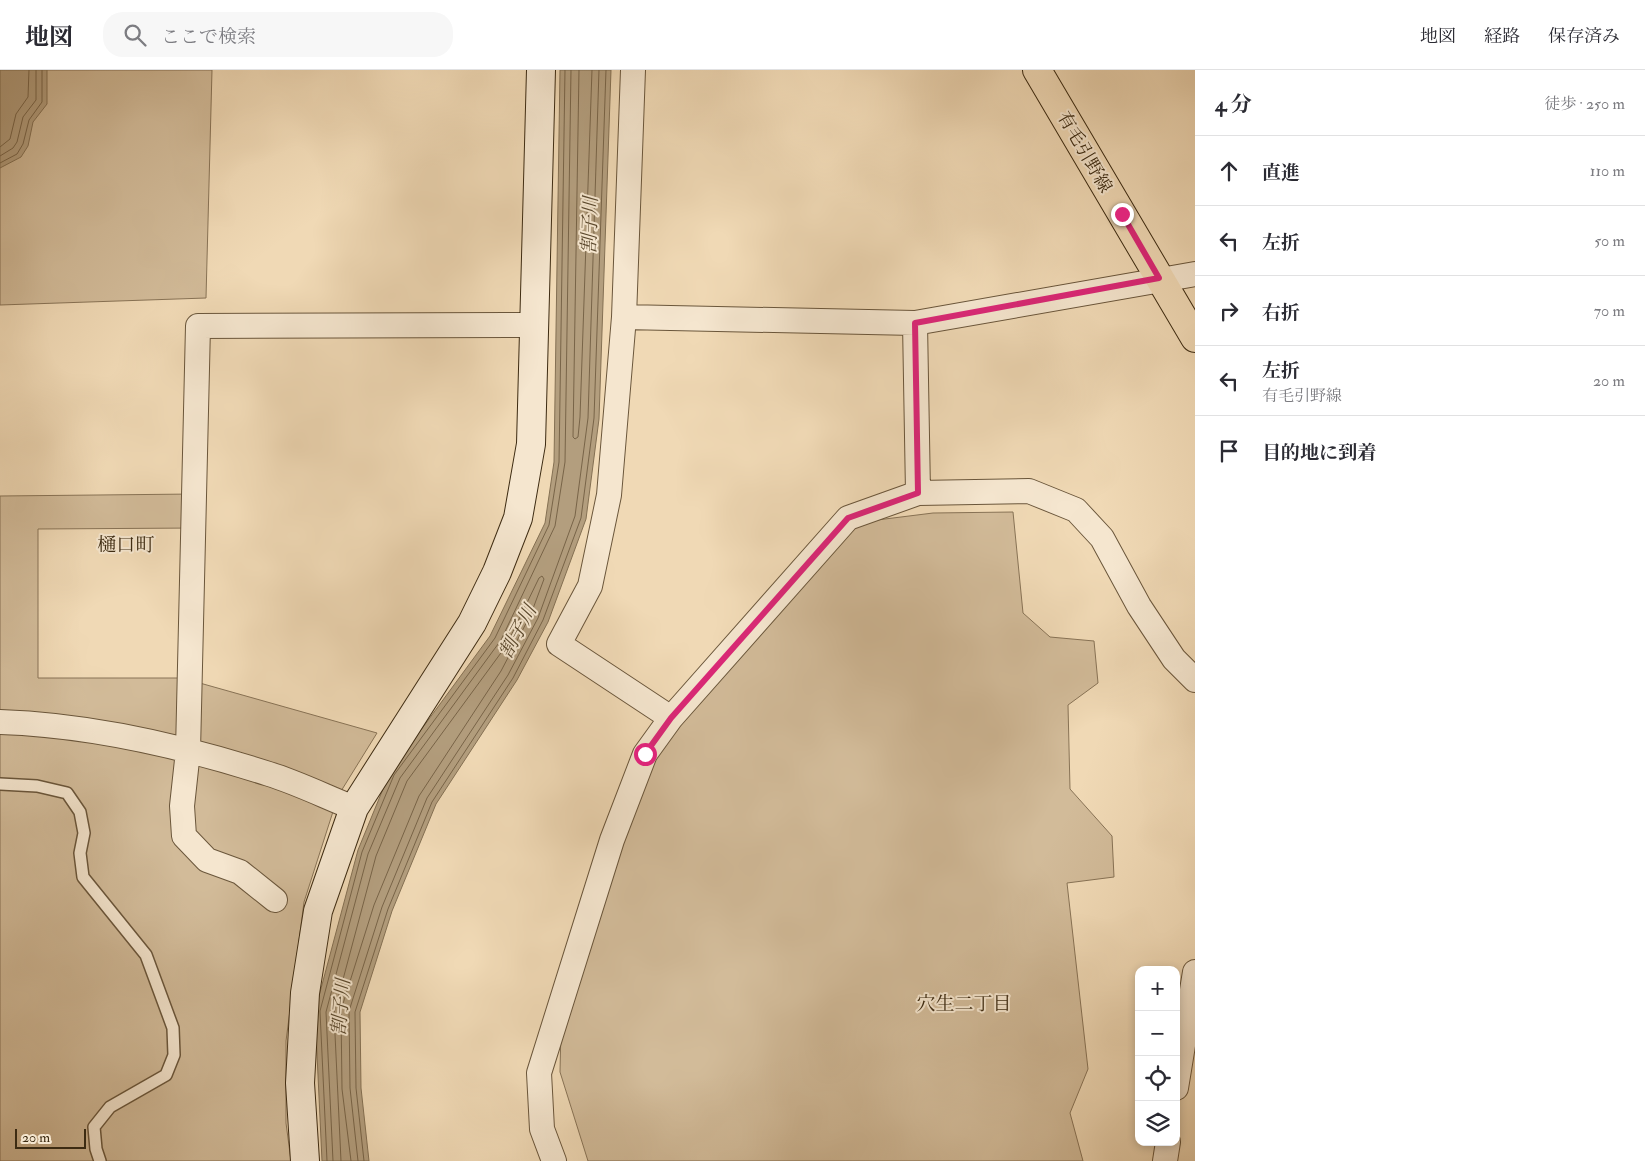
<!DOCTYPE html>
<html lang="ja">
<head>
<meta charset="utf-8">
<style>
	body { margin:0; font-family:"IM FELL Double Pica","Noto Serif JP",serif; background:#f7f7f7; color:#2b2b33 }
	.controls { position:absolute; right:15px; bottom:15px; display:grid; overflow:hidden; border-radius:10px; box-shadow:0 2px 8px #0003 }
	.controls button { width:45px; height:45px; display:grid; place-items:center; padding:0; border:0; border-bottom:1px solid #e1e1e2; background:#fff; color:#2b2b33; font:25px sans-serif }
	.scale { position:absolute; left:15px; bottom:12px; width:71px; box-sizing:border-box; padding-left:5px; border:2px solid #3d2b12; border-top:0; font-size:14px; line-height:18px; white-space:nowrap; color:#3d2b12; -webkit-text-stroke:4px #f5e6cf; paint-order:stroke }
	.stop { position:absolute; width:15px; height:15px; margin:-11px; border:4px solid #db2777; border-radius:50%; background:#fff }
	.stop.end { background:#db2777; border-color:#fff; box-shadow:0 1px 5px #0008 }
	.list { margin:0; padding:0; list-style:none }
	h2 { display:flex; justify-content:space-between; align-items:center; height:65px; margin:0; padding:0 20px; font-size:21px }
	h2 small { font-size:16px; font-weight:400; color:#7c7c81 }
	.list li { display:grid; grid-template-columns:32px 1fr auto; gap:15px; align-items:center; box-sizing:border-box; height:70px; padding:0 20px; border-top:1px solid #e1e1e2 }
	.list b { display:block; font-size:19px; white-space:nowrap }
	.list p { margin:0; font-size:16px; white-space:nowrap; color:#7c7c81 }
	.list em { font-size:16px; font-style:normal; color:#7c7c81 }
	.icon { flex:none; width:28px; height:28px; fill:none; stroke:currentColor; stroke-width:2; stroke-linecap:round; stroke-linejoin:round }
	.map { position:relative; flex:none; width:1195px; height:1091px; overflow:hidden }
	header { display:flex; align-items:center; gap:30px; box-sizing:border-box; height:70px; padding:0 25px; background:#fff; border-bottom:1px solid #e1e1e2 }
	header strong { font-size:24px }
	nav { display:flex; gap:28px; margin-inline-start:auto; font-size:18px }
	.search { width:350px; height:45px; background:#f7f7f7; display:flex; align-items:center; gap:12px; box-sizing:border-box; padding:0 18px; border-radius:20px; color:#7c7c81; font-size:19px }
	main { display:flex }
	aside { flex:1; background:#fff }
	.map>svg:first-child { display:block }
	.green { fill:#d2bb99; stroke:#887356 }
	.water { fill:#b39e7e; stroke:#847053 }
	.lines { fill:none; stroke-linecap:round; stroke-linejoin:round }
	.shore { stroke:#786448; stroke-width:1 }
	.lane-casing { stroke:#6a563b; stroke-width:14 }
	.street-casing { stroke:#6a563b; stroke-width:26 }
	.secondary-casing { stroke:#3d2b12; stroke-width:30 }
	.primary-casing { stroke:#3d2b12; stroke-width:30 }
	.lane { stroke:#f5e6cf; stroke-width:11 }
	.street { stroke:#f5e6cf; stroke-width:24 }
	.secondary { stroke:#f5e6cf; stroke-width:28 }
	.primary { stroke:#f0d9b5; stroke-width:28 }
	.route { stroke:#db2777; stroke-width:6 }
	.labels { text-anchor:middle; stroke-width:4; stroke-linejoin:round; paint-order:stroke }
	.street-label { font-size:18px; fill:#3d2b12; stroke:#f5e6cf }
	.water-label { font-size:19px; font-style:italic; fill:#5a482d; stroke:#f5e6cf }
	.neighbourhood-label { font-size:19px; fill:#3d2b12; stroke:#f5e6cf }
</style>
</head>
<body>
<header>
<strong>地図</strong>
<div class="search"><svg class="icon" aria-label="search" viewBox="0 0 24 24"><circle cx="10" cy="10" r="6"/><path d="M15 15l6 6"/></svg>ここで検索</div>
<nav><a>地図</a><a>経路</a><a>保存済み</a></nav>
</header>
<main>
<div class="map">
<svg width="1195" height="1091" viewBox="0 0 1195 1091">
	<rect width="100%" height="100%" fill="#f0d9b5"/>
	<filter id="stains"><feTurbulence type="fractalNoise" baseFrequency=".004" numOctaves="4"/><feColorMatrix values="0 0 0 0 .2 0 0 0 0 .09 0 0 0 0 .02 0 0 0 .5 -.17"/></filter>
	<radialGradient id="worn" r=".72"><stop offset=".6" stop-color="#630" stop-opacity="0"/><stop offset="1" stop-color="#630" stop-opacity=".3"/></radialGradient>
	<path class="green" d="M 0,0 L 212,0 L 206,228 L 0,235 Z
		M 194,424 L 196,458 L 38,459 L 38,608 L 182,608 L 377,663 L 338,726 L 304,832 L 286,971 L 286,1053 L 291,1091 L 0,1091 L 0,426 Z
		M 1013,442 L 1023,543 L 1050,567 L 1094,571 L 1098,613 L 1068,635 L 1070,719 L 1112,766 L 1114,807 L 1067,813 L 1088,999 L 1070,1043 L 1083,1091 L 588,1091 L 560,1002 L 561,957 L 652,686 L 853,453 L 933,443 Z"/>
	<path class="water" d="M 0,0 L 47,0 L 47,34 L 33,52 L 28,76 L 21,87 L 0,98 Z
		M 560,0 L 611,0 L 599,349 L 586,449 L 548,552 L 517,610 L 436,734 L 392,841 L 360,942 L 361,1018 L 369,1091 L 322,1091 L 315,941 L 358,780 L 390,702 L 490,566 L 545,453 L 554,392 Z"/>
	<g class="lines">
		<path class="shore" d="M 579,0 L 573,367 L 575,369 L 578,367 L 580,347 L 592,0
			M 0,77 L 10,69 L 16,44 L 28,27 L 29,0
			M 0,86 L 13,78 L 17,72 L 23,47 L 36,30 L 36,0
			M 0,93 L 17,84 L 23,74 L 29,50 L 42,32 L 42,0
			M 327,1091 L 320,941 L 362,782 L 394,705 L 495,568 L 549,455 L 559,392 L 565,0
			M 333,1091 L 326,942 L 368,784 L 400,708 L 501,570 L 555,456 L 565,392 L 571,0
			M 341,1091 L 334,943 L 376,786 L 407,711 L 506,576 L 539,508 L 542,506 L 544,509 L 531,544 L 501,601 L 419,726 L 374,835 L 341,940 L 342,1019 L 351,1091
			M 358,1091 L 350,1018 L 349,941 L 382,837 L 427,728 L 508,605 L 538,548 L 575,446 L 588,348 L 599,0
			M 364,1091 L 356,1018 L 355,942 L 388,839 L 432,732 L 513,608 L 543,550 L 581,448 L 594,348 L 606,0"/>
		<g class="lane-casing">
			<path id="lane" d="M 0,714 L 37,716 L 67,723 L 80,742 L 84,763 L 80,783 L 83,807 L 146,885 L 173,958 L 174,985 L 166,1005 L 110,1037 L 94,1057 L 96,1079 L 100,1091"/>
		</g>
		<g class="street-casing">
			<path id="street" d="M 633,0 L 624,247 L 609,425 L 590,516 L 559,574 L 671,648
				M 624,247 L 915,253 L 1195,204
				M 915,253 L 918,423
				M 0,652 C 92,655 182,676 269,704 C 298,713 326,727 354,738
				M 275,830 L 240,802 L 207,790 L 184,766 L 182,736 L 188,681 L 198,256 L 536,255
				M 1176,1018 L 1195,902
				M 554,1091 L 542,1059 L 539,1003 L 612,770 L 645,684 L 671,648 L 848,448 L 918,423 L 1029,421 L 1076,440 L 1102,468 L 1139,536 L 1174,589 L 1195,610
				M 1165,1091 L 1168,1072"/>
		</g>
		<g class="secondary-casing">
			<path id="secondary" d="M 305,1091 L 300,1013 L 305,923 L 318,841 L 354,738 L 472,553 L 497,502 L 518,448 L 531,374 L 541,0"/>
		</g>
		<g class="primary-casing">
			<path id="primary" d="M 1037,0 L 1195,268"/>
		</g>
		<use href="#lane" class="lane"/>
		<use href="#street" class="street"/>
		<use href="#secondary" class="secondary"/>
		<use href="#primary" class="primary"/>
	</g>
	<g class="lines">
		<path class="route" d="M 645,684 L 671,648 L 848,448 L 918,423 L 915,253 L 1159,208 L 1122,144"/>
	</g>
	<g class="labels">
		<g class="street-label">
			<text transform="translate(1085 82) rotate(60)" y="6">有毛引野線</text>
		</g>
		<g class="water-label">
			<text transform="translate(589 155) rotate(-88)" y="7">割子川</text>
			<text transform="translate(517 561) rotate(-62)" y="7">割子川</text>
			<text transform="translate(340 937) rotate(-85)" y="7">割子川</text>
		</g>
		<g class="neighbourhood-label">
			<text x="126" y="481">樋口町</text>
			<text x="964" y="940">穴生二丁目</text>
		</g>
	</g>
	<rect width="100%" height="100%" filter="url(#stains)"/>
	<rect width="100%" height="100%" fill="url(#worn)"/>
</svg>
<div class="controls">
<button>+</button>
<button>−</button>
<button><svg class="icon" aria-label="locate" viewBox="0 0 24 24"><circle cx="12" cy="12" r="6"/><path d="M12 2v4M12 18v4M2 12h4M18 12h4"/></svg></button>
<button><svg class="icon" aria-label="layers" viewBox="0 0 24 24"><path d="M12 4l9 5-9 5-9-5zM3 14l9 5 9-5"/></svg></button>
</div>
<div class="scale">20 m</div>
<div class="stop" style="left:645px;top:684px"></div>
<div class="stop end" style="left:1122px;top:144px"></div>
</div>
<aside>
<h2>4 分<small>徒歩 · 250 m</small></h2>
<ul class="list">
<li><svg class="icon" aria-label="ahead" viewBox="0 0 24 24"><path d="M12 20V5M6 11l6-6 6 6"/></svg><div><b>直進</b></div><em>110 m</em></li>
<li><svg class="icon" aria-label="left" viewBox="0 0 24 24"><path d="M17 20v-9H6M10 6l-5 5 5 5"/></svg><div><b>左折</b></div><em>50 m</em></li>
<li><svg class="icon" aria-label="right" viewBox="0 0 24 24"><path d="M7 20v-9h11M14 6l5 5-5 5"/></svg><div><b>右折</b></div><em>70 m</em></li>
<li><svg class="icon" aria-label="left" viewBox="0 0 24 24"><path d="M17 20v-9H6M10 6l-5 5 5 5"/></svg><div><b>左折</b><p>有毛引野線</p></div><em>20 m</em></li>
<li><svg class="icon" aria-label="arrive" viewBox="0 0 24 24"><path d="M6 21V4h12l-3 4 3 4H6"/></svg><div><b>目的地に到着</b></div></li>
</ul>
</aside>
</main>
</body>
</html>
